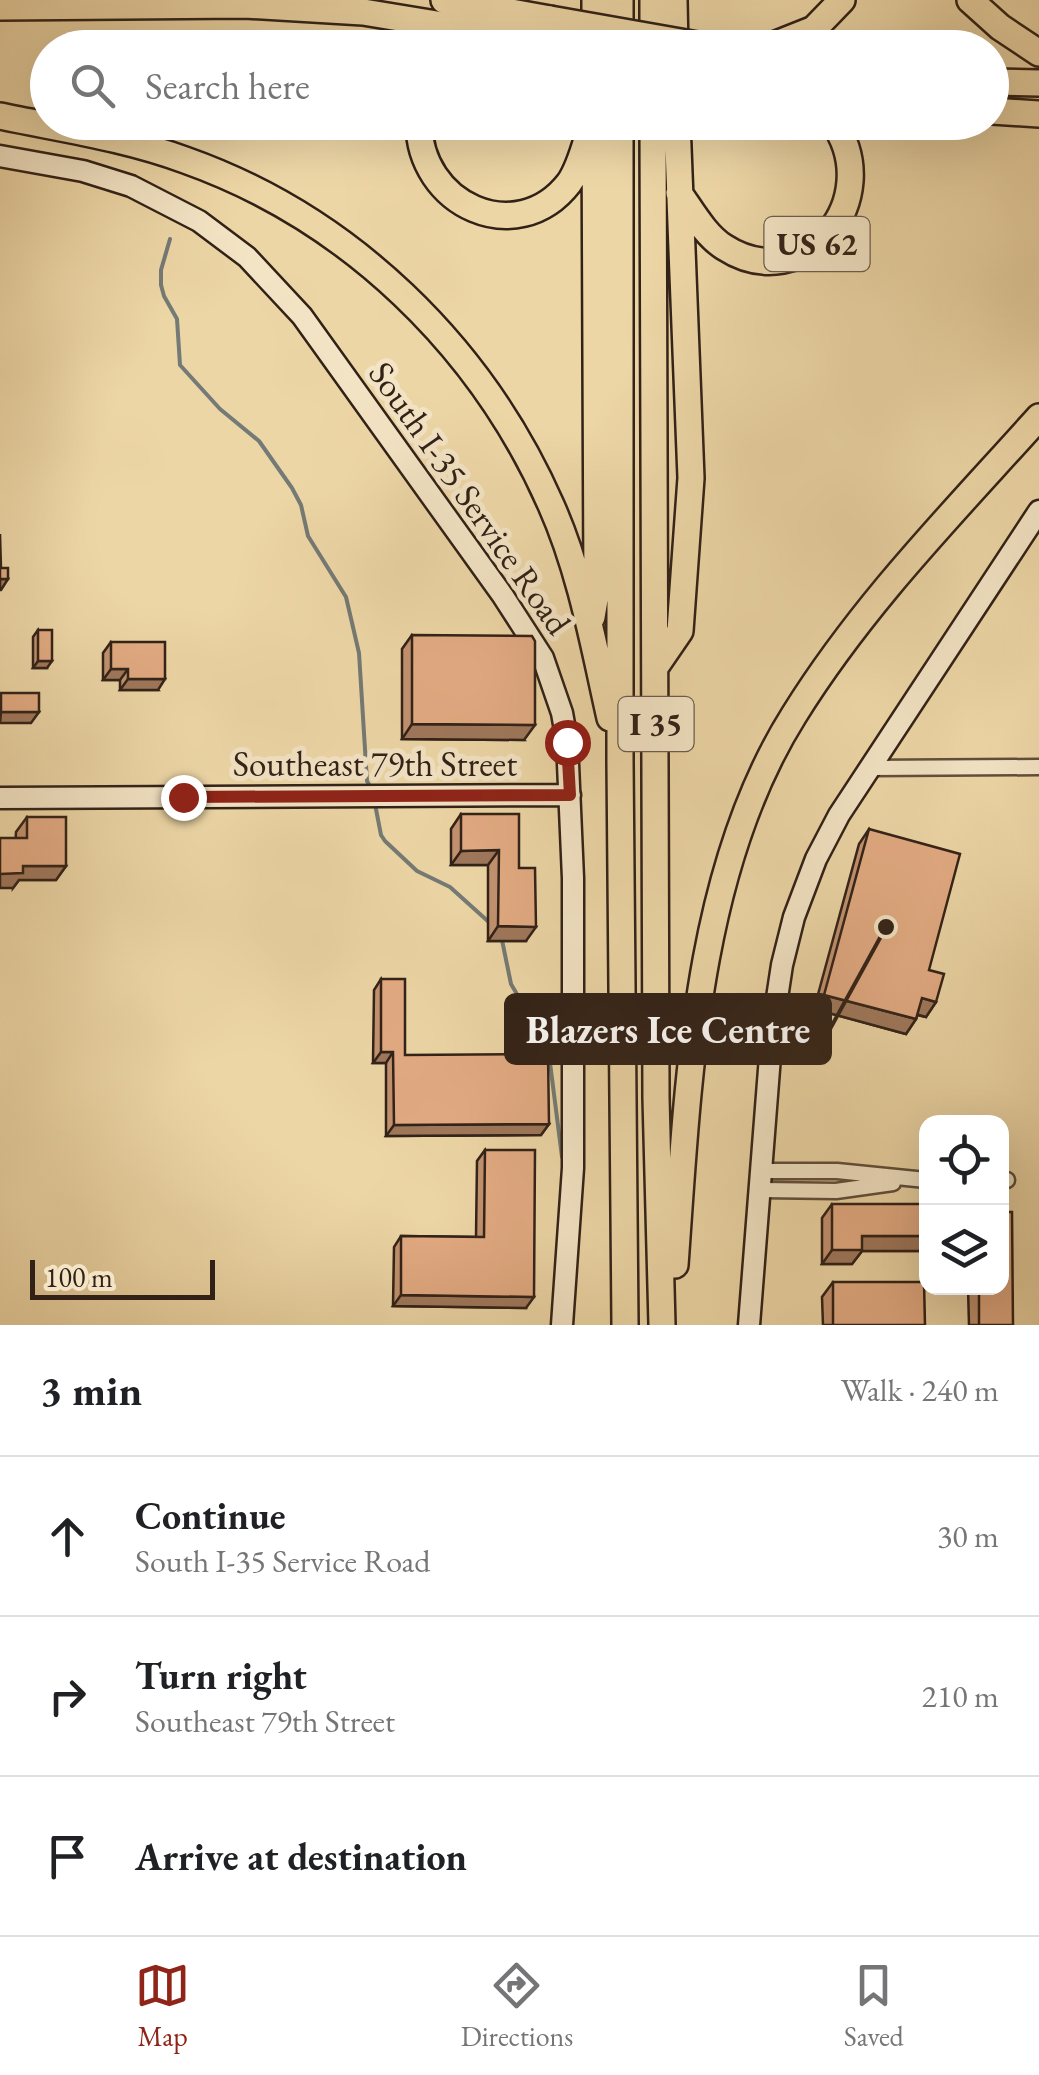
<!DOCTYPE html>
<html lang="en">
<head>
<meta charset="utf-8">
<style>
	body { margin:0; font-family:"EB Garamond",serif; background:#f2f2f2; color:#202124 }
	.controls { position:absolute; right:30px; bottom:30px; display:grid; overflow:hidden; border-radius:20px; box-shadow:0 10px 40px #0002 }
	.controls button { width:90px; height:90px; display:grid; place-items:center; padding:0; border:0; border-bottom:2px solid #e0e0e0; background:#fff; color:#202124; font:50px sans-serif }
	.scale { position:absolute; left:30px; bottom:25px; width:185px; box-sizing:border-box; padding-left:10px; border:5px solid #312117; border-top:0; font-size:28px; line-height:35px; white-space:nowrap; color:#312117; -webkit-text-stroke:8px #f3e4c5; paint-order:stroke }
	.stop { position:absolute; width:30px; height:30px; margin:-22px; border:8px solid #8f2418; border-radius:50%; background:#fff }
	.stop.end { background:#8f2418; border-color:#fff; box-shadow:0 2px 10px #0008 }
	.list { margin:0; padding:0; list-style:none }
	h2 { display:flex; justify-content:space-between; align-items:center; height:130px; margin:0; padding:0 40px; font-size:42px }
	h2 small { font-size:32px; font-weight:400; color:#757577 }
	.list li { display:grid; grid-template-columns:65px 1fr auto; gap:30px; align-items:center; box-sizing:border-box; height:160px; padding:0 40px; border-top:2px solid #e0e0e0 }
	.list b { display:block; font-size:38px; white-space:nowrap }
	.list p { margin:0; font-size:32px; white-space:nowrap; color:#757577 }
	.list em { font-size:32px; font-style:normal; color:#757577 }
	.icon { flex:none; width:55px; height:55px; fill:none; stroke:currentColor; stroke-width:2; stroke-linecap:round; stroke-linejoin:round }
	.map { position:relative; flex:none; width:1039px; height:1325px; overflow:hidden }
	.search { position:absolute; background:#fff; box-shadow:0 10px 40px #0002; left:30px; right:30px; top:30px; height:110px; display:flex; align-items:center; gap:25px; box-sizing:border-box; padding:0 35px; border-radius:55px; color:#757577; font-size:38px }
	.sheet { height:610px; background:#fff }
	nav { display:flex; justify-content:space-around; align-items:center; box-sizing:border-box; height:140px; border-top:2px solid #e0e0e0; background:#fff; font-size:28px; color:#757577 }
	nav a { display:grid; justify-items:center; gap:5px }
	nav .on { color:#8f2418 }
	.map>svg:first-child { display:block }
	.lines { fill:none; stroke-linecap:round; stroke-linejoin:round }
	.stream { stroke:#747a75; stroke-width:4 }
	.street-casing { stroke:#604e3b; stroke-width:19 }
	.secondary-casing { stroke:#312117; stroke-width:25 }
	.highway-casing { stroke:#312117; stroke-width:30 }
	.street { stroke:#f3e4c5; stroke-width:14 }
	.secondary { stroke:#f3e4c5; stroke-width:20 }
	.highway { stroke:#edd6a6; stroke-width:25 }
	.highway-bridge-casing { stroke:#312117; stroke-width:30; stroke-linecap:butt }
	.highway-bridge { stroke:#edd6a6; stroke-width:25 }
	.wall { fill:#c39371; stroke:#312117; stroke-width:2.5 }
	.shaded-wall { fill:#9f785c; stroke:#312117; stroke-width:2.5 }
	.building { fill:#e3ab83; stroke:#312117; stroke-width:2.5 }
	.route { stroke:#8f2418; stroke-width:12 }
	.labels { text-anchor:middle; stroke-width:10; stroke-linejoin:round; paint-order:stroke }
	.shield { fill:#f3e4c5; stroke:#6b5c4b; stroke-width:2.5 }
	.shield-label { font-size:32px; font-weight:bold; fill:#312117 }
	.street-label { font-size:35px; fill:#312117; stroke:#f3e4c5 }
	.leader { fill:none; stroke:#312117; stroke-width:4 }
	.callout-dot { fill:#312117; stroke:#f3e4c5; stroke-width:4 }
	.callout { fill:#312117; stroke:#312117; stroke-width:4 }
	.callout-label { font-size:38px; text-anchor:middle; font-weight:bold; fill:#fff }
</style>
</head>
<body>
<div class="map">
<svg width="1039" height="1325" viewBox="0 0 1039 1325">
	<rect width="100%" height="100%" fill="#edd6a6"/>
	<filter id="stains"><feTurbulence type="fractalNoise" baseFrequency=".002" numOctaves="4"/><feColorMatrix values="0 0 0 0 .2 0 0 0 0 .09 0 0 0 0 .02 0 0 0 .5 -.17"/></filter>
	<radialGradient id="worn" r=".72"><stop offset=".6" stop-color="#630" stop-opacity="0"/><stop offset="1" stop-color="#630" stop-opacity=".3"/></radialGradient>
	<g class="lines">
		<path class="stream" d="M 170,239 L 161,270 L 161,285 L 164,296 L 177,319 L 180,365 L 220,409 L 259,441 L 292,488 L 301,505 L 308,536 L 346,597 L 359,653 L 367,781 L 372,790
			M 375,804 L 381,835 L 385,841 L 417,871 L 450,887 L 491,924
			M 502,940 L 511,984 L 548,1047 L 562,1157"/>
		<g class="street-casing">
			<path id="street" d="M 870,768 L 1039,767
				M 761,1171 L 837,1171 L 926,1180
				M 1002,1180 L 1007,1180
				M 760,1190 L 836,1191 L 893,1183"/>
		</g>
		<g class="secondary-casing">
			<path id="secondary" d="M 0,156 L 83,171 L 131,186 L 199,221 L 247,257 L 302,316 L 503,596 L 543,658 L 562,713 L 567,741 L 573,878 L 573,1168 L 562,1325
				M 0,798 L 570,795
				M 749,1325 L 772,1031 L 782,965 L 794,917 L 816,859 L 839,815 L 1039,511"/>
		</g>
		<g class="highway-casing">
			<path id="highway" d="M 444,0 L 550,19
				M 595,0 L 595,45
				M 620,0 L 620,48
				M 653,0 L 653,48
				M 674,0 L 675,48
				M 970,0 L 1000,27 L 1039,53
				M 0,7 L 245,5 L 363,12 L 581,48
				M 766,48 L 814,29 L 842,0
				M 992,82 L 1039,83
				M 992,111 L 1039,114
				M 0,116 C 62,129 126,138 185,160 C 349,218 481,346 551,505 C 581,572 594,647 610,718
				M 419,122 C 418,205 517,250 569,183 C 579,169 584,149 589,133
				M 620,122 L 620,762 L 625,1325
				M 653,122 L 656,1098 L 662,1325
				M 679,193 C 692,211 705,235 724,247 C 804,299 887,199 833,122
				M 592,617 L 597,588 L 595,122
				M 656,666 L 680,631 L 691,478 L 677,122
				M 675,1265 C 688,1086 695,872 794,715 C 863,604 952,514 1039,417"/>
		</g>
		<use href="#street" class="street"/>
		<use href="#secondary" class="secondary"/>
		<use href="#highway" class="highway"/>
		<g class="highway-bridge-casing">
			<path id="highway-bridge" d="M 550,19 L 709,47"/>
		</g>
		<use href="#highway-bridge" class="highway-bridge"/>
	</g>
	<path class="wall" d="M 38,630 L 47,668 L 33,668 L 33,637 Z
		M 412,635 L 524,740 L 402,739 L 402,649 Z
		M 111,642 L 158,690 L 120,690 L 120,680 L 103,680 L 103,653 Z
		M 461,814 L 519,868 L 526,941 L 488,941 L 488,865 L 451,865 L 451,829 Z
		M 27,817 L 66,866 L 56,880 L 19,880 L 13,888 L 16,832 Z
		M 869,829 L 929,970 L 936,1002 L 926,1017 L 917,1015 L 916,1019 L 906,1034 L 814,1009 L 859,844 Z
		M 381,979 L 405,1055 L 549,1124 L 541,1135 L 386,1136 L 386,1063 L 373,1063 L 374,990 Z
		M 485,1150 L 526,1308 L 393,1306 L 394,1247 L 401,1236 L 476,1237 L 477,1161 Z
		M 832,1204 L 920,1251 L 862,1251 L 852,1264 L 822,1264 L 822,1218 Z
		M 833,1282 L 925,1325 L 823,1325 L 822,1297 Z
		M 968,1288 L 1002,1288 L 1013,1325 L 969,1325 Z"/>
	<path class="shaded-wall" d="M 0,579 L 8,579 L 1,590 L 0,590 Z
		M 38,661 L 52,661 L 47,668 L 33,668 Z
		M 111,669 L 128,669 L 120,680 L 103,680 Z
		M 128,679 L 165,679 L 158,690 L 120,690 Z
		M 1,712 L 39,712 L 31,723 L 0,723 Z
		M 412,724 L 535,725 L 524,740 L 402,739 Z
		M 499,850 L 488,865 L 451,865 L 461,851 Z
		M 23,866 L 66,866 L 56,880 L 19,880 L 13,888 L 0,888 L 0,874 Z
		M 498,926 L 536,927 L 526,941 L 488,941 Z
		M 824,995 L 916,1019 L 906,1034 L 814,1009 Z
		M 922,998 L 936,1002 L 926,1017 L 912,1013 Z
		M 381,1052 L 393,1052 L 386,1063 L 373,1063 Z
		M 549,1124 L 541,1135 L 386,1136 L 394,1125 Z
		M 862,1236 L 926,1236 L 926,1242 L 920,1251 L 862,1251 L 852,1264 L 822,1264 L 832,1250 Z
		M 401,1295 L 534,1297 L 526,1308 L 393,1306 Z"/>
	<path class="building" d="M 0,534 L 1,568 L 8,568 L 8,579 L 0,579 Z
		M 38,630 L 52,630 L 52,661 L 38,661 Z
		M 412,635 L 532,636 L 535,641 L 535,725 L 412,724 Z
		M 111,642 L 165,642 L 165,679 L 128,679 L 128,669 L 111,669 Z
		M 1,693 L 39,693 L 39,712 L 1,712 Z
		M 461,814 L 519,814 L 519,868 L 535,868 L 536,927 L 498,926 L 499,850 L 461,851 Z
		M 27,817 L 66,817 L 66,866 L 23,866 L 23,873 L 0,874 L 0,838 L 27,838 Z
		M 869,829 L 960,854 L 929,970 L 944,974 L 936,1002 L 922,998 L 916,1019 L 824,995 Z
		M 381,979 L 405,979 L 405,1055 L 548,1054 L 549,1124 L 394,1125 L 393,1052 L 381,1052 Z
		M 485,1150 L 535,1150 L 534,1297 L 401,1295 L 401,1236 L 484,1237 Z
		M 832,1204 L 926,1204 L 926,1236 L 862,1236 L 862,1250 L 832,1250 Z
		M 1002,1212 L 1012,1212 L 1013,1325 L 979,1325 L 979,1288 L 1002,1288 Z
		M 833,1282 L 924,1282 L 925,1325 L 833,1325 Z"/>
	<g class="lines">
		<path class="route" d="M 183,797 L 570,795 L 567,742"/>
	</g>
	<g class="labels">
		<g class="shield">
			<rect x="764.5" y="217" width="105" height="54" rx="8"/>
			<rect x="618.5" y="697" width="75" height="54" rx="8"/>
		</g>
		<g class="shield-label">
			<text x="817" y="255">US 62</text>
			<text x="656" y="735">I 35</text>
		</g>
		<g class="street-label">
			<text transform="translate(470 498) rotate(55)" y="12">South I-35 Service Road</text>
			<text x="375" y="776">Southeast 79th Street</text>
		</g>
	</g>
	<path class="leader" d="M886 927L830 1029"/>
	<circle class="callout-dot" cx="886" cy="927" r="10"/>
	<rect class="callout" x="506" y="995" width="324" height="68" rx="10"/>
	<g class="callout-label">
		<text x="668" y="1043">Blazers Ice Centre</text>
	</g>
	<rect width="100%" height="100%" filter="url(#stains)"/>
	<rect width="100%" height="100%" fill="url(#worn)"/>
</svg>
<div class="controls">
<button><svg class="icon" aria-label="locate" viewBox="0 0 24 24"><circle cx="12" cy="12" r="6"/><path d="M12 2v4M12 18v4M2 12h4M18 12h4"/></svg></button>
<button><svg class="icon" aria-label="layers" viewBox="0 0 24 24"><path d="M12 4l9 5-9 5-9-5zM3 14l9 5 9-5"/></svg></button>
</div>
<div class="scale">100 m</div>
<div class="stop" style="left:567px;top:742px"></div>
<div class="stop end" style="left:183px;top:797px"></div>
<div class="search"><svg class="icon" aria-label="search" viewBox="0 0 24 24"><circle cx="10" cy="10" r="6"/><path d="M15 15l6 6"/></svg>Search here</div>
</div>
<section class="sheet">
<h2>3 min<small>Walk · 240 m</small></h2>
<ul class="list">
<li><svg class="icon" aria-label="ahead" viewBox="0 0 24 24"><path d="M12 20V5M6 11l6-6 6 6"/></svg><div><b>Continue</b><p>South I-35 Service Road</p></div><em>30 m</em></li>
<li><svg class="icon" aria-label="right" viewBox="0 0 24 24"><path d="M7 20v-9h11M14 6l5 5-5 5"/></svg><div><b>Turn right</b><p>Southeast 79th Street</p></div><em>210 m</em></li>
<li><svg class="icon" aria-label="arrive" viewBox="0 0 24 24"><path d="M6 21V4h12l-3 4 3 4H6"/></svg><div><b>Arrive at destination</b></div></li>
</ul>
</section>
<nav>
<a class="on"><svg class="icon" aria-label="map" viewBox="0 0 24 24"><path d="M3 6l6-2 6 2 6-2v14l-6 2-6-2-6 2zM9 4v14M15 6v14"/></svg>Map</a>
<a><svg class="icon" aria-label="directions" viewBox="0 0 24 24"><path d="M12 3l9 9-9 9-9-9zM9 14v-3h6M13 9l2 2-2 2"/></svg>Directions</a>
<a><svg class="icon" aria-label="saved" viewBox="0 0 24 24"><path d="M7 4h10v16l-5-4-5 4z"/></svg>Saved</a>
</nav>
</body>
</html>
